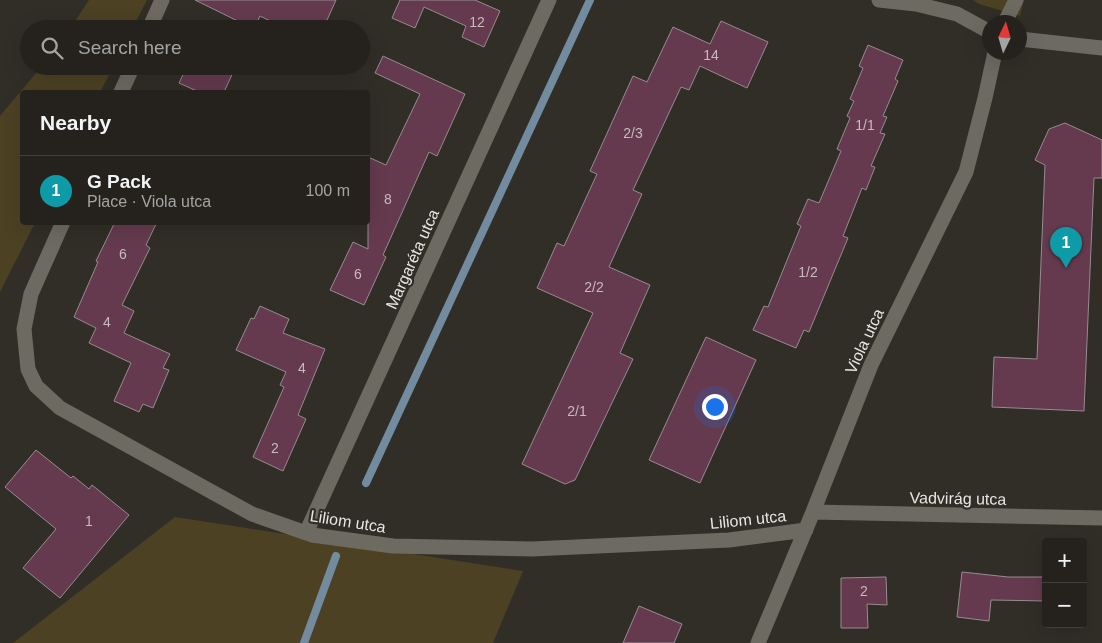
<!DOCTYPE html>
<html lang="en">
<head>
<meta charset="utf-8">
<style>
	body { margin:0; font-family:Helvetica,sans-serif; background:#2d2a26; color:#f1f3f6 }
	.controls { position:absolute; right:15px; bottom:15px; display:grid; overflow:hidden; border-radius:5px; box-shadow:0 5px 20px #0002 }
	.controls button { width:45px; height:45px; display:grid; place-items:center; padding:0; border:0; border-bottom:1px solid #423f3b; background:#25221d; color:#f1f3f6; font:25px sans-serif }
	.compass { position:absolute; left:982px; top:15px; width:45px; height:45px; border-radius:50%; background:#25221d; box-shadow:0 5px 20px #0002; rotate:5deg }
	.you { position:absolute; left:714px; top:406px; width:18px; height:18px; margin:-12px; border:4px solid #fff; border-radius:50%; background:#1a73e8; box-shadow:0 0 0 8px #1a73e833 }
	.badge { display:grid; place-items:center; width:32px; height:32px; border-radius:50%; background:#8c9099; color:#fff; font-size:16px; font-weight:700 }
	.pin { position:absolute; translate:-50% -41px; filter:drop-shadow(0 1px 2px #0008) }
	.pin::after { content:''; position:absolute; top:26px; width:18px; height:15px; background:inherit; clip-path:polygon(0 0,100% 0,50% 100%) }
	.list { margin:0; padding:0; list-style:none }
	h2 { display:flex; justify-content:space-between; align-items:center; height:65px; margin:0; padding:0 20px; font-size:21px }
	h2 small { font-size:16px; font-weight:400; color:#a3a4a4 }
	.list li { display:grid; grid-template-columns:32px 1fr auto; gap:15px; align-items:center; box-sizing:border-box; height:70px; padding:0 20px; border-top:1px solid #423f3b }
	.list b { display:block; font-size:19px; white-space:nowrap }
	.list p { margin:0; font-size:16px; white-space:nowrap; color:#a3a4a4 }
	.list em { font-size:16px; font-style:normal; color:#a3a4a4 }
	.icon { flex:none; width:28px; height:28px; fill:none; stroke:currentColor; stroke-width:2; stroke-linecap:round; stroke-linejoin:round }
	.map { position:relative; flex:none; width:1102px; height:643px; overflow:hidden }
	.search { position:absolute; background:#25221d; box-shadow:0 5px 20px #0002; left:20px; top:20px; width:350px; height:55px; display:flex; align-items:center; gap:12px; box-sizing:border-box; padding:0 18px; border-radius:28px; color:#a3a4a4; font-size:19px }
	.panel { position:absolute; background:#25221d; box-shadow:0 5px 20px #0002; left:20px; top:90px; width:350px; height:135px; border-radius:5px }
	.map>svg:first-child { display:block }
	.green { fill:#4d4124 }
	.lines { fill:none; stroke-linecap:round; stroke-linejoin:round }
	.stream { stroke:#728b9f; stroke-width:8 }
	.building { fill:#653a4e; stroke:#968c90 }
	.street { stroke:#6d6a62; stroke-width:15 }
	.labels { text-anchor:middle; stroke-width:4.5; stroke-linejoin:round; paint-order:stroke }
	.number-label { font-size:14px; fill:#c7bbbd }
	.street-label { font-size:16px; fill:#e8e6e2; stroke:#312e27 }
</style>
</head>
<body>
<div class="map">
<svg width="1102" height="643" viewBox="0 0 1102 643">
	<rect width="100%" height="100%" fill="#312e27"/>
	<path class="green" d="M 89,0 L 147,0 L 132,29 L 70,29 Z
		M 973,0 L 1024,0 L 1020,16 L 979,4 Z
		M 42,66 L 114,66 L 100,92 L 22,92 L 22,222 L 35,223 L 0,292 L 0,116 Z
		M 175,517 L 523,571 L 493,643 L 13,643 Z"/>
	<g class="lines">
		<path class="stream" d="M 366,483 L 590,0
			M 304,643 L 336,556"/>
	</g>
	<path class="building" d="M 195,0 L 336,0 L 323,29 L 287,29 L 260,16 L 254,29 Z
		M 400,0 L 475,0 L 500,11 L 484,47 L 462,37 L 466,26 L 424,7 L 415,28 L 392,18 Z
		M 721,21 L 768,42 L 747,88 L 700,66 L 689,90 L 681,87 L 633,190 L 642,194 L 609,267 L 650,285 L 620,353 L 633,359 L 575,480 L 565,484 L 522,464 L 593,313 L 537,288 L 557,243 L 564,246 L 597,174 L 590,171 L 633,76 L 647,82 L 673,27 L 710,44 Z
		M 868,45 L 903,60 L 895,79 L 898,81 L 883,116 L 887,117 L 880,133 L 885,134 L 871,166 L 875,167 L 866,190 L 862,188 L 843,236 L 848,238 L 809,332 L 804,330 L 796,348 L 753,330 L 764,306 L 768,307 L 801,226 L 797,224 L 808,199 L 819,203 L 841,151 L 837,149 L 850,118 L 847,116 L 854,101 L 850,99 L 863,68 L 859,66 Z
		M 383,56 L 465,94 L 437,156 L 429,152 L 383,255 L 386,257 L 364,305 L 330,290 L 353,242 L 368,249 L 368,157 L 386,165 L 420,94 L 375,73 Z
		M 187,66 L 236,66 L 224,92 L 199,92 L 179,83 Z
		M 1065,123 L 1102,140 L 1102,178 L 1094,178 L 1084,411 L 992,407 L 994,357 L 1037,359 L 1045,165 L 1035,160 L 1049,129 Z
		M 115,222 L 157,222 L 146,245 L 150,248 L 122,305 L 134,311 L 124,333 L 170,354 L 163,368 L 169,370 L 153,408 L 143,404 L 139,412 L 114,401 L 131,363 L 89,343 L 96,328 L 74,317 L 98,262 L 96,261 Z
		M 260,306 L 289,319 L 283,333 L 325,349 L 298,415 L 306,419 L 283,471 L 253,457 L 284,387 L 280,385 L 286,372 L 236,350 L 251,318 L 254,319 Z
		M 706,337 L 756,360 L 700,483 L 649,460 Z
		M 36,450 L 71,478 L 73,476 L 89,489 L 92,485 L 129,515 L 60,598 L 23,568 L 56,529 L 5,487 Z
		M 962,572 L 1008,577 L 1046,577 L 1046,601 L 991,600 L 989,621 L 957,617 Z
		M 886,577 L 887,605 L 867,604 L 868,628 L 841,628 L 841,578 Z
		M 639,606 L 682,624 L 674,643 L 623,643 Z"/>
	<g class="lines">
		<path class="street" d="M 879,0 L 916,4 L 957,14 L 990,32
			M 1005,22 L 1016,0
			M 149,29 L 162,0
			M 1020,39 L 1102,48
			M 121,92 L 133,66
			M 63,222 L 31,294 L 24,329 L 28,369 L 36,386 L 60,408 L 252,514 L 312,535 L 393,546 L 532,549 L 729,540 L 806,530
			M 813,512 L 1102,518
			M 306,533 L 549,0
			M 758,643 L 813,512 L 871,365 L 966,172 L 985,98 L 995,52"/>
	</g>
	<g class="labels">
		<g class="number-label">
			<text x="477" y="27">12</text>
			<text x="711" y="60">14</text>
			<text x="865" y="130">1/1</text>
			<text x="633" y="138">2/3</text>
			<text x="388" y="204">8</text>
			<text x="123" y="259">6</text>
			<text x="808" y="277">1/2</text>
			<text x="358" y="279">6</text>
			<text x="594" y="292">2/2</text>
			<text x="107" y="327">4</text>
			<text x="302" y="373">4</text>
			<text x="577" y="416">2/1</text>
			<text x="275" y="453">2</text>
			<text x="89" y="526">1</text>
			<text x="864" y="596">2</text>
		</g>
		<g class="street-label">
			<text transform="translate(412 259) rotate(-66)" y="6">Margaréta utca</text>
			<text transform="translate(864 341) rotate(-65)" y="6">Viola utca</text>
			<text transform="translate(958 498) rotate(1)" y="6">Vadvirág utca</text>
			<text transform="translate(748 519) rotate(-6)" y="6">Liliom utca</text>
			<text transform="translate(348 521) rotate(9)" y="6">Liliom utca</text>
		</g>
	</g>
</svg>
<div class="controls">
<button>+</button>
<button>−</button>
</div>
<svg class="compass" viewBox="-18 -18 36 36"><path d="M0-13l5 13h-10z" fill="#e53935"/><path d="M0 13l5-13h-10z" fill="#a3a4a4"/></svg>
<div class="you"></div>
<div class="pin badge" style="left:1066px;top:268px;background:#0f9aa8">1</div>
<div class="search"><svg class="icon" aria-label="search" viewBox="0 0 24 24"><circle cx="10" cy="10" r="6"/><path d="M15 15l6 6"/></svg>Search here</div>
<section class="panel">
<h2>Nearby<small></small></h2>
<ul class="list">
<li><span class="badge" style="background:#0f9aa8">1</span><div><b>G Pack</b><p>Place · Viola utca</p></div><em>100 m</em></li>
</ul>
</section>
</div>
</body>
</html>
